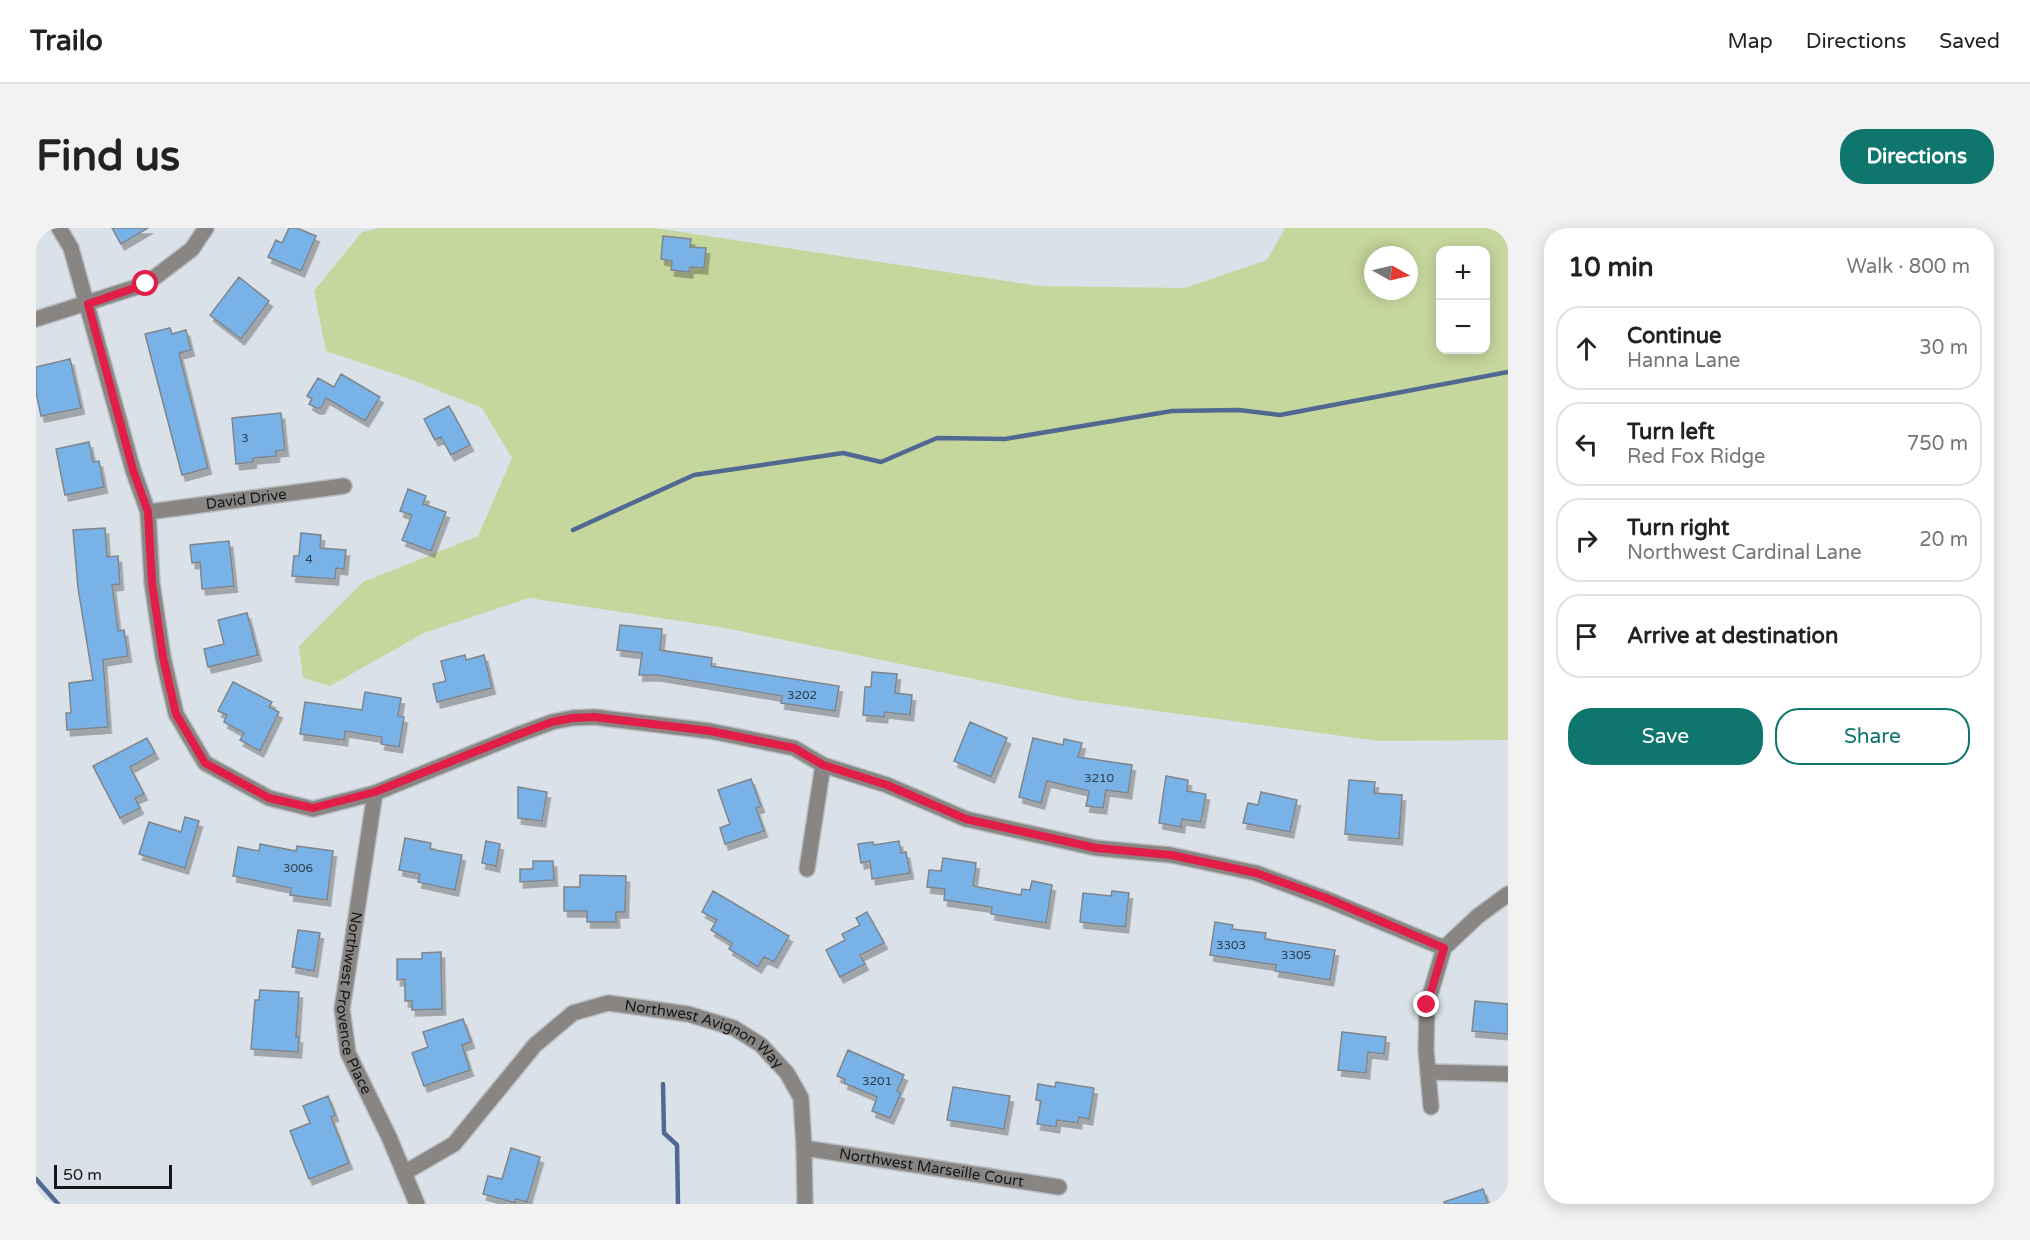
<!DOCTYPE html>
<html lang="en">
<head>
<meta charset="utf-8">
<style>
	body { margin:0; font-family:"Varela Round",sans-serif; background:#f2f2f2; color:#222 }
	.controls { position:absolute; right:18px; top:18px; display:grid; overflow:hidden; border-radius:12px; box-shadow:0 3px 15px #0003 }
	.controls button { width:54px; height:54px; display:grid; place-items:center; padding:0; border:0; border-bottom:2px solid #e0e0e0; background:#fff; color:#222; font:30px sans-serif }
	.compass { position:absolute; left:1328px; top:18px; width:54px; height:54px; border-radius:50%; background:#fff; box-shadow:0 3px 15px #0003; rotate:98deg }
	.scale { position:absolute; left:18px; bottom:15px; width:118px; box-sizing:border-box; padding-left:6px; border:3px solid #15181a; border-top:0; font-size:16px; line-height:21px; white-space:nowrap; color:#15181a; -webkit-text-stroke:4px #dae1e8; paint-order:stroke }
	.stop { position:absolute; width:18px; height:18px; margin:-14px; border:4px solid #e11d48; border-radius:50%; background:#fff }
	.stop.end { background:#e11d48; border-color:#fff; box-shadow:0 2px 6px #0008 }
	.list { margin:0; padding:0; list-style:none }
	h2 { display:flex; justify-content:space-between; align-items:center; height:78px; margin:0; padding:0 24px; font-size:26px }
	h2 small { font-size:20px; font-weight:400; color:#767676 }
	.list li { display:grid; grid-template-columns:39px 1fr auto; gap:18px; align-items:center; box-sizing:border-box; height:84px; margin:0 12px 12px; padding:0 12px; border:2px solid #e0e0e0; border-radius:24px }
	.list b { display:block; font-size:22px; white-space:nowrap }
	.list p { margin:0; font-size:20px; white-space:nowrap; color:#767676 }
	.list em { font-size:20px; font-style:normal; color:#767676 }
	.actions { display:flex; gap:12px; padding:18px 24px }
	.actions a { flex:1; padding:14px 0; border:2px solid #0f766e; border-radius:24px; text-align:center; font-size:21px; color:#0f766e }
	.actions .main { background:#0f766e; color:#fff }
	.icon { flex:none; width:33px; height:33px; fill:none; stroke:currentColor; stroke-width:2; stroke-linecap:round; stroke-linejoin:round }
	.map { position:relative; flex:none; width:1472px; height:976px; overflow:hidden; border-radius:24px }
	header { display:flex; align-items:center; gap:36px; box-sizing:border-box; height:84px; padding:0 30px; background:#fff; border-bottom:2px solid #e0e0e0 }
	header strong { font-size:28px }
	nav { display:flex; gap:33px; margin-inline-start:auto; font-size:21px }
	.intro { display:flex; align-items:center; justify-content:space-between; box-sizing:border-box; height:144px; padding:0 36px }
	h1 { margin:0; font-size:42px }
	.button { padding:15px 27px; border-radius:24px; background:#0f766e; color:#fff; font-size:21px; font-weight:700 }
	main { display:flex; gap:36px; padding:0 36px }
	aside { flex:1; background:#fff; border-radius:24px; box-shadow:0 3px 15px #0003 }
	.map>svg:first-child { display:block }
	.green { fill:#c6d79d; fill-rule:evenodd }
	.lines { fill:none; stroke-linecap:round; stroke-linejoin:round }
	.stream { stroke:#506892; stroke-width:4.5 }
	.building { fill:#79b2e7; stroke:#7f858c; stroke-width:1.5; filter:url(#shadow) }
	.minor-casing { stroke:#b7bdc3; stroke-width:18 }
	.minor { stroke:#888582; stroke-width:15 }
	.route { stroke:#e11d48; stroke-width:8 }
	.labels { text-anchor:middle; stroke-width:5; stroke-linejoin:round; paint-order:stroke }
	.number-label { font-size:12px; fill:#2e3e4d }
	.street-label { font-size:15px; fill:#15181a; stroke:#dae1e8 }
</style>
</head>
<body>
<header>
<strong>Trailo</strong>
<nav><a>Map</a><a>Directions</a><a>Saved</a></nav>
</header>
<div class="intro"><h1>Find us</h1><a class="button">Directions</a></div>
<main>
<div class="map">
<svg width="1472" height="976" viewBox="0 0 1472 976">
	<defs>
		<filter id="shadow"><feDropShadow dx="3.5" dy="6" stdDeviation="0" flood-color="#0004"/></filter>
	</defs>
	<rect width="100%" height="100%" fill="#dae1e8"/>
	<path class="green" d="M 344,0 L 618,0 L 1003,58 L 1149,60 L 1231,32 L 1249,0 L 1472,0 L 1472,512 L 1343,513 L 1041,472 L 684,399 L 493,370 L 388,405 L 294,458 L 267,450 L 263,418 L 327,354 L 442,308 L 476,230 L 446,180 L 371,150 L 290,123 L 278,63 L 326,4 ZM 1404,22 L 1450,22 L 1450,122 L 1404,122 ZM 1337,27 L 1373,27 L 1373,63 L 1337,63 Z"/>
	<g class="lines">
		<path class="stream" d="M 537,302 L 658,247 L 807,225 L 845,234 L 901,210 L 969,211 L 1136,183 L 1203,182 L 1244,187 L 1472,144
			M 627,856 L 628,905 L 641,917 L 642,976
			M 0,951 L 22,976"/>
	</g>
	<path class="building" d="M 76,0 L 112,0 L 85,16 Z
		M 253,0 L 261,0 L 280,8 L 265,43 L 232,29 L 240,12 L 246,15 Z
		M 627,8 L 655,11 L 654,19 L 670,20 L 668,40 L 654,39 L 653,44 L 635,42 L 636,33 L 625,31 Z
		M 203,49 L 233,73 L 205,111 L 174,87 Z
		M 134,100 L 136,106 L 150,102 L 155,122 L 143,125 L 172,240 L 146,247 L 109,106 Z
		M 34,131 L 45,180 L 5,188 L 0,164 L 0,139 Z
		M 305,146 L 344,169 L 329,193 L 290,170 L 285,180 L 280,180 L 273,176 L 276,171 L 271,168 L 282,150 L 298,159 Z
		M 413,178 L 434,217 L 415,227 L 405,209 L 399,212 L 388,191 Z
		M 245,185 L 249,222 L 240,223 L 240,228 L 217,230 L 217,234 L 200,236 L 196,190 Z
		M 53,214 L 57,234 L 63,233 L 68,259 L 29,267 L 20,221 Z
		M 372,261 L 390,268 L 387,276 L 410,284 L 395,323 L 366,312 L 376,287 L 364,283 Z
		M 69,300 L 71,329 L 82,328 L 84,356 L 76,357 L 82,403 L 88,402 L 92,428 L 67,432 L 72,499 L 31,502 L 30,485 L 35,485 L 33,455 L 57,452 L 42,360 L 37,302 Z
		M 265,305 L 285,307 L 284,320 L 310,322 L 308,341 L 300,340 L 299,351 L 256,348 L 258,328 L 263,328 Z
		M 193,313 L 198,358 L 166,361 L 164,334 L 156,335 L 154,317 Z
		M 211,385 L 222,427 L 172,439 L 168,421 L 188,416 L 182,392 Z
		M 584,397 L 626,401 L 624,422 L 676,430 L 675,438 L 803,458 L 799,483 L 745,475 L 746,468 L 621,447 L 603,447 L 606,425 L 581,422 Z
		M 429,427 L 430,432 L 448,427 L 456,460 L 401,474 L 397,456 L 410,453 L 405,433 Z
		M 836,444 L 861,446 L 859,465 L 876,467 L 874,487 L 849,484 L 848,489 L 827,487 L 829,459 L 835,459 Z
		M 197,454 L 236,474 L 233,479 L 243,484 L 224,523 L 204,512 L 208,505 L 188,494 L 191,487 L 182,483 Z
		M 329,464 L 365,470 L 362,488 L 368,489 L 363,519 L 345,516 L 346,509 L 309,503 L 308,512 L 264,506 L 269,474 L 326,482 Z
		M 934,494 L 971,510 L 955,549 L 918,533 Z
		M 111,510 L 119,525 L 94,539 L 108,566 L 99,570 L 104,580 L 84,590 L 57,538 Z
		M 997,510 L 1027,517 L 1028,511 L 1046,515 L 1042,529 L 1096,537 L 1092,565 L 1070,562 L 1067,580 L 1050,578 L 1053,563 L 1011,553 L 1005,575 L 983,569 Z
		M 1130,548 L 1152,552 L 1151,563 L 1170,566 L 1165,594 L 1146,591 L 1145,599 L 1123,595 Z
		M 715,551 L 725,578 L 720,580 L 728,603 L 689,616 L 684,600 L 694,596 L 682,562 Z
		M 1313,552 L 1339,554 L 1338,565 L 1366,567 L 1363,611 L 1309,606 Z
		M 482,559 L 511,564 L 506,593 L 482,590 Z
		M 1225,564 L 1261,572 L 1254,604 L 1207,595 L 1212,575 L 1222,577 Z
		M 149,589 L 163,593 L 149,640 L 103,626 L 113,594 L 145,604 Z
		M 369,610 L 395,615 L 394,621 L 426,627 L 419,662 L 382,654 L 384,646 L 363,642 Z
		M 450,613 L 464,616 L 460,638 L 446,635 Z
		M 863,613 L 865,625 L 870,624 L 874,645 L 836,651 L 834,633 L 825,635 L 822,616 L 837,614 L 838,617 Z
		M 224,616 L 260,623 L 261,618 L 297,623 L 291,672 L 254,667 L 255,660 L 197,648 L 202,619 L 223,623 Z
		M 907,630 L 940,635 L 937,658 L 985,667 L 986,661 L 994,662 L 996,653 L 1016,657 L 1010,695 L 955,686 L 956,679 L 908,672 L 909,661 L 891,659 L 893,642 L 905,643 Z
		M 497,633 L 517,633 L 518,652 L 484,654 L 484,641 L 497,641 Z
		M 544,647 L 590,648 L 589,684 L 580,684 L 580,694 L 551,694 L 551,683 L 528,683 L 528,659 L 544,659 Z
		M 677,663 L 753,708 L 738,734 L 728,729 L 722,739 L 693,721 L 696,715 L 675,702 L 681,692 L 666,684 Z
		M 1076,663 L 1093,665 L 1089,699 L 1044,694 L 1047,665 L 1075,668 Z
		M 831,684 L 848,715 L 824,727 L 829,736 L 804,749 L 790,722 L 809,712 L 806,706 L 824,697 L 820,690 Z
		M 1179,694 L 1197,697 L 1196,701 L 1230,705 L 1229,711 L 1299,722 L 1294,752 L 1239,743 L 1240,737 L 1174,727 Z
		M 262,702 L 284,705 L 278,743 L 256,739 Z
		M 405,724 L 406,781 L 376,782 L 376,773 L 369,773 L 369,751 L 361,752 L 361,731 L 386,731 L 386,725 Z
		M 224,762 L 263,764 L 260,809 L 263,809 L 262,824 L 215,821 L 219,772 L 223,772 Z
		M 1439,773 L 1472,776 L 1472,806 L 1436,803 Z
		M 427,791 L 435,814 L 426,817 L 434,842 L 388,858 L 376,825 L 392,819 L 387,804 Z
		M 1306,804 L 1350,809 L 1348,826 L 1332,824 L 1330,845 L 1302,842 Z
		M 812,822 L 868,847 L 861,863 L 865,865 L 854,890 L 836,883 L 841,869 L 808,855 L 809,851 L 801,848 Z
		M 1020,854 L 1058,860 L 1053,891 L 1043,889 L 1042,895 L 1021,892 L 1020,899 L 1001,896 L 1005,873 L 1000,872 L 1002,856 L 1019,859 Z
		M 917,859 L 974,868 L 968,901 L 911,892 Z
		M 292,868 L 299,887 L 295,889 L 313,935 L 273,951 L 254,903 L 274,895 L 267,878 Z
		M 475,920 L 504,929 L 491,974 L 480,971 L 479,975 L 447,966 L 452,948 L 466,951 Z
		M 1447,961 L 1452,976 L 1409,976 L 1408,974 Z"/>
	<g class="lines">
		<g class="minor-casing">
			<g id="minor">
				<path d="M 23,0 L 35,20 L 97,242 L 112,284 L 116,355 L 127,429 L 140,486 L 169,535 L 233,570 L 277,581 L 339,565 L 481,507 L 516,494 L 536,490 L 558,489 L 674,503 L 758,520 L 787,537 L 851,557 L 930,591 L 1060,620 L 1135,627 L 1220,645 L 1290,671 L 1408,720"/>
				<path d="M 0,91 L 110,56 L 156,21 L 170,0"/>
				<path id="s1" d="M 112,284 L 308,258"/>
				<path id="s2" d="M 339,565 L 306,781 L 312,825 L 353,909 L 381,976"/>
				<path d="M 771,641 L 787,537"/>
				<path d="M 1392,844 L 1472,846"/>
				<path d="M 1395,879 L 1390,822 L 1391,777 L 1408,720 L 1442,688 L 1472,666"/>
				<path id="s3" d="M 768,920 L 1023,959"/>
				<path id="s4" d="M 368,945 L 418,916 L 499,817 L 537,785 L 572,775 L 652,786 L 698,800 L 725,817 L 751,845 L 765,870 L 768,920 L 769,976"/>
			</g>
		</g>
		<use href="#minor" class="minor"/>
	</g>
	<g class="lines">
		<path class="route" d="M 110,56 L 52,76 L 97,242 L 112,284 L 116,355 L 127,429 L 140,486 L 169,535 L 233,570 L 277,580 L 339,564 L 481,507 L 516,494 L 536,490 L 558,489 L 674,503 L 758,520 L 787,537 L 851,557 L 930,591 L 1060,620 L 1135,627 L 1220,645 L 1290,670 L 1408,720 L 1391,777"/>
	</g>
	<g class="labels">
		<g class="number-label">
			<text x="209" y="214">3</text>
			<text x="273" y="335">4</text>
			<text x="766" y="471">3202</text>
			<text x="1063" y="554">3210</text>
			<text x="262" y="644">3006</text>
			<text x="1195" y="721">3303</text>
			<text x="1260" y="731">3305</text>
			<text x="841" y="857">3201</text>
		</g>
		<g class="street-label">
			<text dy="5" stroke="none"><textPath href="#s1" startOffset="99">David Drive</textPath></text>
			<text dy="5" stroke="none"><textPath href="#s2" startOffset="214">Northwest Provence Place</textPath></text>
			<text dy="5" stroke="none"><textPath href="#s4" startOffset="375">Northwest Avignon Way</textPath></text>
			<text dy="5" stroke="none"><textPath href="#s3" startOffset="129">Northwest Marseille Court</textPath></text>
		</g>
	</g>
</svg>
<div class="controls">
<button>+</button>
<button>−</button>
</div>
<svg class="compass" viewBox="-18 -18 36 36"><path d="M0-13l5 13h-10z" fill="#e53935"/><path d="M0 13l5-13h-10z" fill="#767676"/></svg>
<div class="scale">50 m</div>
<div class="stop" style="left:110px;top:56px"></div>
<div class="stop end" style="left:1391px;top:777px"></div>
</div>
<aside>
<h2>10 min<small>Walk · 800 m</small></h2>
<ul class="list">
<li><svg class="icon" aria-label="ahead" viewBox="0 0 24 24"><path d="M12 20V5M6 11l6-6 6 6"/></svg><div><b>Continue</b><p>Hanna Lane</p></div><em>30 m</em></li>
<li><svg class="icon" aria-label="left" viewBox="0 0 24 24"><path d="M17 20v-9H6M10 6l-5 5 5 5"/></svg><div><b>Turn left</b><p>Red Fox Ridge</p></div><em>750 m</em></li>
<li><svg class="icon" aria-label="right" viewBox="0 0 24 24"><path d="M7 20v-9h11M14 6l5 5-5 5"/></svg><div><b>Turn right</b><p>Northwest Cardinal Lane</p></div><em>20 m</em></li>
<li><svg class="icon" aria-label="arrive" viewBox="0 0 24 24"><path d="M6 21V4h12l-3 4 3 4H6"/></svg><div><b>Arrive at destination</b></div></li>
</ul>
<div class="actions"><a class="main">Save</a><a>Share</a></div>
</aside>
</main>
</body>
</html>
